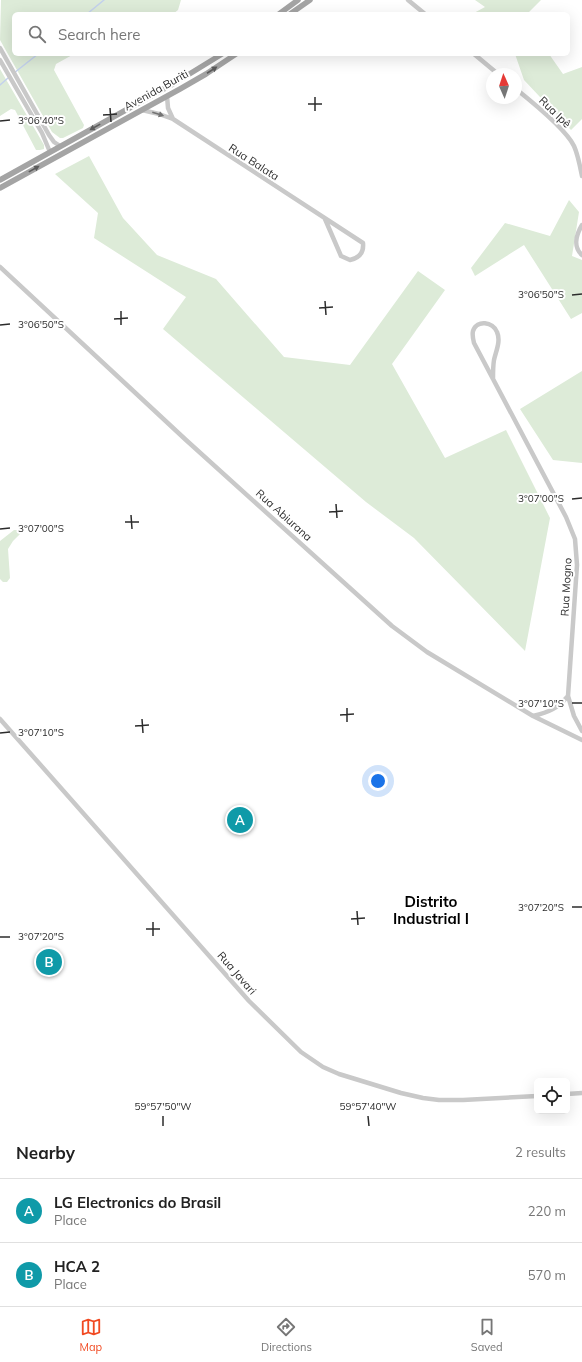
<!DOCTYPE html>
<html lang="en">
<head>
<meta charset="utf-8">
<style>
	body { margin:0; font-family:Mulish,sans-serif; background:#f6f6f6; color:#222 }
	.controls { position:absolute; right:12px; bottom:12px; display:grid; overflow:hidden; border-radius:6px; box-shadow:0 4px 16px #0002 }
	.controls button { width:36px; height:36px; display:grid; place-items:center; padding:0; border:0; border-bottom:1px solid #e0e0e0; background:#fff; color:#222; font:20px sans-serif }
	.compass { position:absolute; left:486px; top:68px; width:36px; height:36px; border-radius:50%; background:#fff; box-shadow:0 4px 16px #0002; rotate:357deg }
	.you { position:absolute; left:378px; top:781px; width:14px; height:14px; margin:-10px; border:3px solid #fff; border-radius:50%; background:#1a73e8; box-shadow:0 0 0 6px #1a73e833 }
	.badge { display:grid; place-items:center; width:26px; height:26px; border-radius:50%; background:#f14921; color:#fff; font-size:13px; font-weight:700 }
	.pin { position:absolute; translate:-50% -50%; border:2px solid #fff; box-shadow:0 1px 4px #0006 }
	.list { margin:0; padding:0; list-style:none }
	h2 { display:flex; justify-content:space-between; align-items:center; height:52px; margin:0; padding:0 16px; font-size:17px }
	h2 small { font-size:13px; font-weight:400; color:#767676 }
	.list li { display:grid; grid-template-columns:26px 1fr auto; gap:12px; align-items:center; box-sizing:border-box; height:64px; padding:0 16px; border-top:1px solid #e0e0e0 }
	.list b { display:block; font-size:15px; white-space:nowrap }
	.list p { margin:0; font-size:13px; white-space:nowrap; color:#767676 }
	.list em { font-size:13px; font-style:normal; color:#767676 }
	.icon { flex:none; width:22px; height:22px; fill:none; stroke:currentColor; stroke-width:2; stroke-linecap:round; stroke-linejoin:round }
	.map { position:relative; flex:none; width:582px; height:1126px; overflow:hidden }
	.search { position:absolute; background:#fff; box-shadow:0 4px 16px #0002; left:12px; right:12px; top:12px; height:44px; display:flex; align-items:center; gap:10px; box-sizing:border-box; padding:0 14px; border-radius:6px; color:#767676; font-size:15px }
	.sheet { height:180px; background:#fff }
	nav { display:flex; justify-content:space-around; align-items:center; box-sizing:border-box; height:56px; border-top:1px solid #e0e0e0; background:#fff; font-size:11px; color:#767676 }
	nav a { display:grid; justify-items:center; gap:2px }
	nav .on { color:#f14921 }
	.map>svg:first-child { display:block }
	.green { fill:#ddebd8 }
	.lines { fill:none; stroke-linecap:round; stroke-linejoin:round }
	.stream { stroke:#c3d1ed; stroke-width:1.5 }
	.minor { stroke:#c9c9c9; stroke-width:4.5 }
	.major { stroke:#a4a4a4; stroke-width:5.5 }
	.oneway { fill:#5c5c5c }
	.oneway2 { fill:#737373 }
	.ticks { fill:none; stroke:#2c2c2c; stroke-width:1.5 }
	.labels { text-anchor:middle; stroke-width:4; stroke-linejoin:round; paint-order:stroke }
	.street-label { font-size:11px; fill:#2c2c2c; stroke:#fff }
	.district-label { font-size:15px; font-weight:bold; fill:#000; stroke:#fff }
	.ticks-label { font-size:10px; text-anchor:middle; fill:#2c2c2c; stroke:#fff; stroke-width:4; stroke-linejoin:round; paint-order:stroke }
</style>
</head>
<body>
<div class="map">
<svg width="582" height="1126" viewBox="0 0 582 1126">
	<rect width="100%" height="100%" fill="#fff"/>
	<path class="green" d="M 1,0 L 181,0 L 178,10 L 173,14 L 14,14 L 14,54 L 74,54 L 56,64 L 54,70 L 84,125 L 83,128 L 63,138 L 60,138 L 52,132 L 0,40 Z
		M 475,0 L 541,0 L 527,14 L 472,14 L 485,7 Z
		M 515,54 L 549,54 L 563,74 L 582,67 L 582,119 L 571,130 L 524,80 Z
		M 0,69 L 44,145 L 44,149 L 40,150 L 36,150 L 15,110 L 11,109 L 0,116 Z
		M 89,156 L 123,218 L 157,255 L 216,279 L 284,357 L 350,365 L 418,271 L 445,290 L 392,364 L 445,458 L 506,430 L 550,518 L 525,651 L 414,538 L 366,502 L 163,329 L 186,297 L 94,238 L 98,213 L 55,174 Z
		M 569,200 L 579,212 L 572,256 L 582,260 L 582,313 L 571,319 L 524,245 L 475,276 L 471,268 L 505,223 L 550,236 Z
		M 582,371 L 582,463 L 553,460 L 520,409 Z
		M 14,530 L 19,530 L 20,534 L 13,541 L 8,549 L 10,578 L 7,582 L 3,582 L 0,579 L 0,541 Z"/>
	<g class="lines">
		<path class="stream" d="M 87,14 L 104,0
			M 14,73 L 38,54
			M 0,85 L 8,78"/>
		<path class="minor" d="M 408,0 L 425,14
			M 0,48 L 49,135 L 54,142 L 60,146
			M 474,54 L 498,74
			M 0,60 L 42,133 L 50,152
			M 516,89 C 531,101 566,129 574,146 C 578,155 580,166 582,176
			M 167,96 L 168,108 L 173,119
			M 142,110 L 159,114 L 173,119 L 363,243 C 364,253 359,258 350,260 L 341,256 L 325,219
			M 582,225 C 576,235 573,247 582,255
			M 0,267 L 186,440 L 392,626 L 427,652 L 533,716 L 582,740
			M 493,379 C 493,372 493,366 494,360 C 496,351 501,341 497,332 C 493,322 477,319 473,331 C 472,335 473,339 474,343 L 566,517 L 575,539 L 577,565 L 568,696 L 574,716 L 582,731
			M 533,716 C 549,712 557,709 568,696
			M 0,719 L 249,1001 L 301,1052 L 323,1067 L 339,1074 L 401,1093 L 423,1098 L 439,1100 L 463,1100 L 537,1096
			M 567,1094 L 582,1093"/>
		<path class="major" d="M 279,14 L 298,0
			M 290,14 L 310,0
			M 0,180 L 178,81 L 222,54
			M 0,188 L 180,89 L 206,74 L 236,54"/>
	</g>
	<defs><path id="oneway-solid" d="M-6-.8H1V-3.2L6.5 0L1 3.2V.8H-6Z"/></defs>
	<g class="oneway">
		<use href="#oneway-solid" transform="translate(212 70) rotate(-33)"/>
		<use href="#oneway-solid" transform="translate(95 127) rotate(151)"/>
		<use href="#oneway-solid" transform="translate(34 169) rotate(-29)"/>
	</g>
	<use class="oneway2" href="#oneway-solid" transform="translate(158 114) rotate(18)"/>
	<path class="ticks" d="M 315,97 L 315,111M 308,104 L 322,104M 110,108 L 111,122M 103,115 L 117,114M 0,121 L 10,120M 572,295 L 582,294M 325,301 L 326,315M 319,308 L 333,307M 121,311 L 121,325M 114,319 L 128,318M 0,325 L 10,324M 572,499 L 582,498M 336,504 L 337,518M 329,512 L 343,511M 131,515 L 132,529M 125,522 L 139,522M 0,529 L 10,528M 572,703 L 582,703M 347,708 L 347,722M 340,715 L 354,714M 142,719 L 143,733M 135,726 L 149,725M 0,733 L 10,732M 572,907 L 582,907M 357,911 L 358,925M 351,919 L 365,918M 153,922 L 153,936M 146,929 L 160,929M 0,937 L 10,937M 163,1116 L 163,1126M 368,1116 L 369,1126"/>
	<g class="labels">
		<g class="street-label">
			<text transform="translate(156 90) rotate(-29)" y="4">Avenida Buriti</text>
			<text transform="translate(555 112) rotate(44)" y="4">Rua Ipê</text>
			<text transform="translate(254 162) rotate(33)" y="4">Rua Balata</text>
			<text transform="translate(284 515) rotate(42)" y="4">Rua Abiurana</text>
			<text transform="translate(566 587) rotate(-87)" y="4">Rua Mogno</text>
			<text transform="translate(237 973) rotate(49)" y="4">Rua Javari</text>
		</g>
		<g class="district-label">
			<text x="431" y="907">Distrito<tspan x="431" dy="17">Industrial I</tspan></text>
		</g>
	</g>
	<g class="ticks-label">
		<text x="41" y="124">3°06'40"S</text>
		<text x="541" y="298">3°06'50"S</text>
		<text x="41" y="328">3°06'50"S</text>
		<text x="541" y="502">3°07'00"S</text>
		<text x="41" y="532">3°07'00"S</text>
		<text x="541" y="707">3°07'10"S</text>
		<text x="41" y="736">3°07'10"S</text>
		<text x="541" y="911">3°07'20"S</text>
		<text x="41" y="940">3°07'20"S</text>
		<text x="163" y="1110">59°57'50"W</text>
		<text x="368" y="1110">59°57'40"W</text>
	</g>
</svg>
<div class="controls">
<button><svg class="icon" aria-label="locate" viewBox="0 0 24 24"><circle cx="12" cy="12" r="6"/><path d="M12 2v4M12 18v4M2 12h4M18 12h4"/></svg></button>
</div>
<svg class="compass" viewBox="-18 -18 36 36"><path d="M0-13l5 13h-10z" fill="#e53935"/><path d="M0 13l5-13h-10z" fill="#767676"/></svg>
<div class="you"></div>
<div class="pin badge" style="left:240px;top:820px;background:#0f9aa8">A</div>
<div class="pin badge" style="left:49px;top:962px;background:#0f9aa8">B</div>
<div class="search"><svg class="icon" aria-label="search" viewBox="0 0 24 24"><circle cx="10" cy="10" r="6"/><path d="M15 15l6 6"/></svg>Search here</div>
</div>
<section class="sheet">
<h2>Nearby<small>2 results</small></h2>
<ul class="list">
<li><span class="badge" style="background:#0f9aa8">A</span><div><b>LG Electronics do Brasil</b><p>Place</p></div><em>220 m</em></li>
<li><span class="badge" style="background:#0f9aa8">B</span><div><b>HCA 2</b><p>Place</p></div><em>570 m</em></li>
</ul>
</section>
<nav>
<a class="on"><svg class="icon" aria-label="map" viewBox="0 0 24 24"><path d="M3 6l6-2 6 2 6-2v14l-6 2-6-2-6 2zM9 4v14M15 6v14"/></svg>Map</a>
<a><svg class="icon" aria-label="directions" viewBox="0 0 24 24"><path d="M12 3l9 9-9 9-9-9zM9 14v-3h6M13 9l2 2-2 2"/></svg>Directions</a>
<a><svg class="icon" aria-label="saved" viewBox="0 0 24 24"><path d="M7 4h10v16l-5-4-5 4z"/></svg>Saved</a>
</nav>
</body>
</html>
